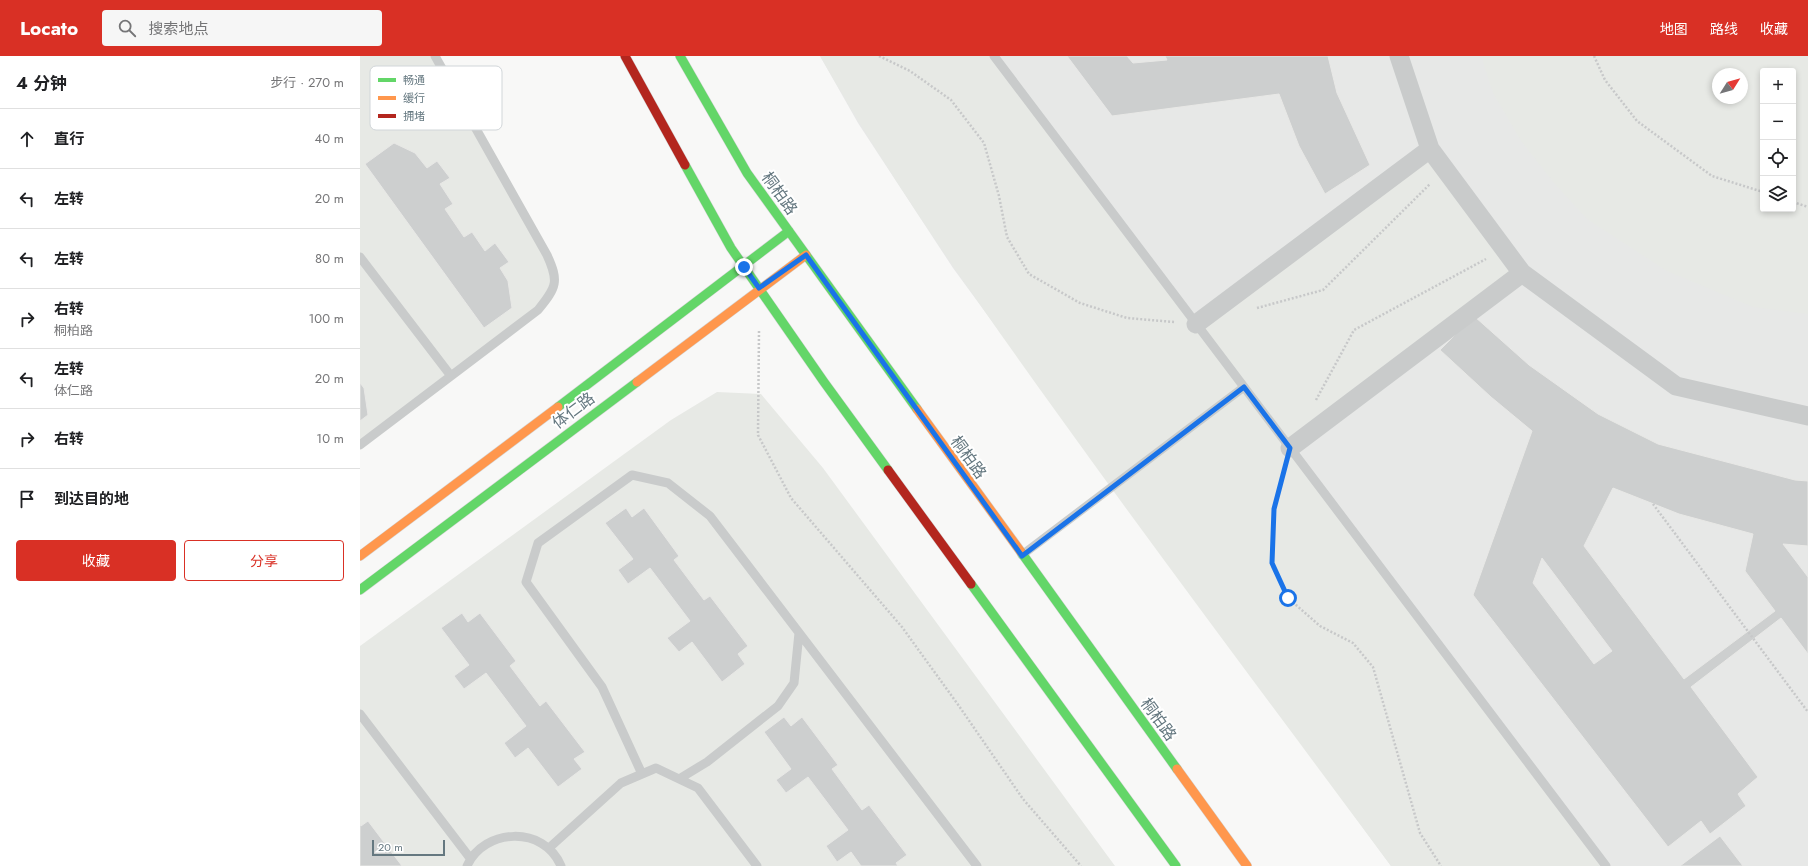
<!DOCTYPE html>
<html lang="zh">
<head>
<meta charset="utf-8">
<style>
	body { margin:0; font-family:Jost,"Noto Sans SC",sans-serif; background:#f6f6f6; color:#202124 }
	.controls { position:absolute; right:12px; top:12px; display:grid; overflow:hidden; border-radius:4px; box-shadow:0 2px 6px #0003 }
	.controls button { width:36px; height:36px; display:grid; place-items:center; padding:0; border:0; border-bottom:1px solid #e0e0e0; background:#fff; color:#202124; font:20px sans-serif }
	.compass { position:absolute; left:1352px; top:12px; width:36px; height:36px; border-radius:50%; background:#fff; box-shadow:0 2px 6px #0003; rotate:53deg }
	.scale { position:absolute; left:12px; bottom:10px; width:73px; box-sizing:border-box; padding-left:4px; border:2px solid #657880; border-top:0; font-size:11px; line-height:14px; white-space:nowrap; color:#657880; -webkit-text-stroke:3px #fff; paint-order:stroke }
	.stop { position:absolute; width:12px; height:12px; margin:-9px; border:3px solid #1a73e8; border-radius:50%; background:#fff }
	.stop.end { background:#1a73e8; border-color:#fff; box-shadow:0 1px 4px #0008 }
	.list { margin:0; padding:0; list-style:none }
	h2 { display:flex; justify-content:space-between; align-items:center; height:52px; margin:0; padding:0 16px; font-size:17px }
	h2 small { font-size:13px; font-weight:400; color:#757577 }
	.list li { display:grid; grid-template-columns:26px 1fr auto; gap:12px; align-items:center; box-sizing:border-box; height:60px; padding:0 16px; border-top:1px solid #e0e0e0 }
	.list b { display:block; font-size:15px; white-space:nowrap }
	.list p { margin:0; font-size:13px; white-space:nowrap; color:#757577 }
	.list em { font-size:13px; font-style:normal; color:#757577 }
	.actions { display:flex; gap:8px; padding:12px 16px }
	.actions a { flex:1; padding:9px 0; border:1px solid #d93025; border-radius:4px; text-align:center; font-size:14px; color:#d93025 }
	.actions .main { background:#d93025; color:#fff }
	.icon { flex:none; width:22px; height:22px; fill:none; stroke:currentColor; stroke-width:2; stroke-linecap:round; stroke-linejoin:round }
	.map { position:relative; flex:none; width:1448px; height:810px; overflow:hidden }
	header { display:flex; align-items:center; gap:24px; box-sizing:border-box; height:56px; padding:0 20px; background:#d93025; color:#fff }
	header strong { font-size:19px }
	nav { display:flex; gap:22px; margin-inline-start:auto; font-size:14px }
	.search { width:280px; height:36px; background:#f6f6f6; display:flex; align-items:center; gap:10px; box-sizing:border-box; padding:0 14px; border-radius:4px; color:#757577; font-size:15px }
	main { display:flex }
	aside { flex:1; background:#fff }
	.map>svg:first-child { display:block }
	.built { fill:#e7e8e7; fill-rule:evenodd }
	.green { fill:#e7e9e5; fill-rule:evenodd }
	.building { fill:#cdcfcf; stroke:#e8e8e6; fill-rule:evenodd }
	.lines { fill:none; stroke-linecap:round; stroke-linejoin:round }
	.fast-casing { stroke:#d3d4d4; stroke-width:10 }
	.slow-casing { stroke:#d3d4d4; stroke-width:10 }
	.jam-casing { stroke:#d3d4d4; stroke-width:10 }
	.path { stroke:#c7c8c9; stroke-width:2.5; stroke-dasharray:2 2; stroke-linecap:butt }
	.lane { stroke:#c9cbcb; stroke-width:9 }
	.street { stroke:#c9cbcb; stroke-width:19 }
	.fast { stroke:#63d668; stroke-width:9 }
	.slow { stroke:#ff974d; stroke-width:9 }
	.jam { stroke:#b3261e; stroke-width:9 }
	.route { stroke:#1a73e8; stroke-width:5 }
	.labels { text-anchor:middle; stroke-width:4; stroke-linejoin:round; paint-order:stroke }
	.street-label { font-size:16px; fill:#657880; stroke:#fff }
	.key { fill:#fff; stroke:#d1d6d9; stroke-width:1 }
	.key-label { font-size:11px; fill:#657880 }
</style>
</head>
<body>
<header>
<strong>Locato</strong>
<div class="search"><svg class="icon" aria-label="search" viewBox="0 0 24 24"><circle cx="10" cy="10" r="6"/><path d="M15 15l6 6"/></svg>搜索地点</div>
<nav><a>地图</a><a>路线</a><a>收藏</a></nav>
</header>
<main>
<aside>
<h2>4 分钟<small>步行 · 270 m</small></h2>
<ul class="list">
<li><svg class="icon" aria-label="ahead" viewBox="0 0 24 24"><path d="M12 20V5M6 11l6-6 6 6"/></svg><div><b>直行</b></div><em>40 m</em></li>
<li><svg class="icon" aria-label="left" viewBox="0 0 24 24"><path d="M17 20v-9H6M10 6l-5 5 5 5"/></svg><div><b>左转</b></div><em>20 m</em></li>
<li><svg class="icon" aria-label="left" viewBox="0 0 24 24"><path d="M17 20v-9H6M10 6l-5 5 5 5"/></svg><div><b>左转</b></div><em>80 m</em></li>
<li><svg class="icon" aria-label="right" viewBox="0 0 24 24"><path d="M7 20v-9h11M14 6l5 5-5 5"/></svg><div><b>右转</b><p>桐柏路</p></div><em>100 m</em></li>
<li><svg class="icon" aria-label="left" viewBox="0 0 24 24"><path d="M17 20v-9H6M10 6l-5 5 5 5"/></svg><div><b>左转</b><p>体仁路</p></div><em>20 m</em></li>
<li><svg class="icon" aria-label="right" viewBox="0 0 24 24"><path d="M7 20v-9h11M14 6l5 5-5 5"/></svg><div><b>右转</b></div><em>10 m</em></li>
<li><svg class="icon" aria-label="arrive" viewBox="0 0 24 24"><path d="M6 21V4h12l-3 4 3 4H6"/></svg><div><b>到达目的地</b></div></li>
</ul>
<div class="actions"><a class="main">收藏</a><a>分享</a></div>
</aside>
<div class="map">
<svg width="1448" height="810" viewBox="0 0 1448 810">
	<rect width="100%" height="100%" fill="#f8f8f7"/>
	<path class="built" d="M 460,0 L 1448,0 L 1448,810 L 1031,810 L 593,212 L 498,67 ZM 1403,15 L 1433,15 L 1433,153 L 1403,153 ZM 1358,18 L 1382,18 L 1382,42 L 1358,42 Z"/>
	<path class="green" d="M 0,0 L 75,0 L 195,217 L 178,254 L 0,389 Z
		M 460,0 L 634,0 L 836,268 L 1070,93 L 1162,217 L 930,392 L 1246,810 L 1031,810 C 919,659 806,509 697,357 C 613,240 531,124 460,0 Z
		M 1121,0 L 1448,0 L 1448,258 L 1393,251 L 1307,215 L 1227,163 L 1195,128 L 1161,85 L 1133,37 ZM 1403,15 L 1433,15 L 1433,153 L 1403,153 ZM 1358,18 L 1382,18 L 1382,42 L 1358,42 Z
		M 357,336 L 401,338 L 463,412 L 755,810 L 0,810 L 0,590 L 311,364 Z"/>
	<path class="building" d="M 707,0 L 767,0 L 773,7 L 807,4 L 805,0 L 968,0 L 977,37 L 1010,109 L 965,138 L 939,90 L 919,38 L 752,60 Z
		M 34,87 L 55,97 L 67,112 L 77,105 L 90,122 L 80,128 L 93,148 L 85,153 L 104,181 L 112,176 L 125,195 L 135,187 L 149,206 L 140,212 L 148,225 L 152,252 L 124,272 L 5,108 Z
		M 1114,260 L 1169,309 L 1238,358 L 1298,388 L 1435,424 L 1448,425 L 1448,490 L 1423,488 L 1448,521 L 1448,598 L 1421,562 L 1331,631 L 1398,721 L 1378,738 L 1386,750 L 1350,778 L 1341,765 L 1308,791 L 1113,539 L 1172,375 L 1131,341 L 1080,294 ZM 1253,432 L 1319,458 L 1393,478 L 1385,515 L 1415,555 L 1324,623 L 1224,490 ZM 1182,502 L 1252,595 L 1234,608 L 1173,527 Z
		M 0,327 L 4,332 L 8,359 L 0,365 Z
		M 266,452 L 272,461 L 284,452 L 319,500 L 314,504 L 344,544 L 350,540 L 388,590 L 378,598 L 385,608 L 362,626 L 332,586 L 319,596 L 307,582 L 330,565 L 290,512 L 268,528 L 258,514 L 273,503 L 245,467 Z
		M 102,557 L 108,566 L 120,557 L 156,605 L 150,610 L 180,650 L 186,645 L 225,696 L 214,703 L 222,713 L 198,731 L 168,692 L 155,702 L 144,687 L 166,670 L 126,617 L 104,633 L 94,620 L 109,609 L 81,572 Z
		M 424,661 L 431,670 L 442,661 L 478,709 L 472,713 L 502,754 L 509,749 L 547,799 L 536,807 L 538,810 L 501,810 L 491,796 L 477,806 L 466,790 L 488,774 L 448,721 L 426,737 L 416,724 L 431,713 L 404,676 Z
		M 8,765 L 42,810 L 0,810 L 0,768 L 1,770 Z
		M 1360,780 L 1383,810 L 1320,810 Z"/>
	<g class="lines">
		<g class="fast-casing">
			<path id="fast" d="M 320,0 L 387,117 L 557,353
				M 325,109 L 371,192 L 464,326 L 528,414
				M 198,351 L 429,175
				M 661,496 L 817,713
				M 611,528 L 816,810
				M 0,534 L 277,326"/>
		</g>
		<g class="slow-casing">
			<path id="slow" d="M 277,326 L 446,199
				M 557,353 L 661,496
				M 0,500 L 198,351
				M 817,713 L 887,810"/>
		</g>
		<g class="jam-casing">
			<path id="jam" d="M 265,0 L 325,109
				M 528,414 L 611,528"/>
		</g>
		<path class="path" d="M 519,0 L 550,15 L 591,44 L 624,87 L 639,140 L 647,181 L 669,218 L 720,247 L 767,262 L 814,266
			M 1234,0 L 1245,24 L 1277,65 L 1352,120 L 1403,136
			M 1433,146 L 1448,151
			M 897,252 L 963,234 L 1070,128
			M 399,275 L 398,379 L 431,442 L 542,571 L 599,650 L 663,743 L 721,810
			M 956,344 L 994,274 L 1126,203
			M 924,413 L 914,453 L 912,507 L 928,542 L 960,570 L 993,587 L 1013,611 L 1060,777 L 1081,810
			M 1293,448 L 1448,656"/>
		<path class="lane" d="M 634,0 L 1246,810
			M 0,201 L 91,320
			M 0,389 L 178,254 C 197,231 199,225 187,199 L 75,0
			M 662,499 L 884,331
			M 0,658 L 110,802
			M 282,718 L 242,631 L 166,526 L 178,487 L 272,419 L 308,427 L 350,460 L 617,810
			M 319,723 L 347,706 L 418,650 L 434,627 L 439,577
			M 189,792 L 261,727 L 296,712 L 338,732 L 397,810
			M 107,810 C 124,772 184,769 201,810"/>
		<path class="street" d="M 1039,0 L 1070,93 L 1162,217 L 1316,330 L 1448,360
			M 836,268 L 1070,93
			M 930,392 L 1162,217"/>
		<use href="#fast" class="fast"/>
		<use href="#slow" class="slow"/>
		<use href="#jam" class="jam"/>
	</g>
	<g class="lines">
		<path class="route" d="M 384,211 L 399,232 L 446,199 L 662,500 L 884,331 L 930,392 L 914,453 L 912,507 L 928,542"/>
	</g>
	<g class="labels">
		<g class="street-label">
			<text transform="translate(420 137) rotate(54)" y="6">桐柏路</text>
			<text transform="translate(213 354) rotate(-37)" y="6">体仁路</text>
			<text transform="translate(609 401) rotate(54)" y="6">桐柏路</text>
			<text transform="translate(799 663) rotate(54)" y="6">桐柏路</text>
		</g>
	</g>
	<rect x="10" y="10" width="132" height="64" rx="6" class="key"/>
	<rect x="18" y="22" width="18" height="4" fill="#63d668"/>
	<rect x="18" y="40" width="18" height="4" fill="#ff974d"/>
	<rect x="18" y="58" width="18" height="4" fill="#b3261e"/>
	<g class="key-label">
		<text x="43" y="28">畅通</text>
		<text x="43" y="46">缓行</text>
		<text x="43" y="64">拥堵</text>
	</g>
</svg>
<div class="controls">
<button>+</button>
<button>−</button>
<button><svg class="icon" aria-label="locate" viewBox="0 0 24 24"><circle cx="12" cy="12" r="6"/><path d="M12 2v4M12 18v4M2 12h4M18 12h4"/></svg></button>
<button><svg class="icon" aria-label="layers" viewBox="0 0 24 24"><path d="M12 4l9 5-9 5-9-5zM3 14l9 5 9-5"/></svg></button>
</div>
<svg class="compass" viewBox="-18 -18 36 36"><path d="M0-13l5 13h-10z" fill="#e53935"/><path d="M0 13l5-13h-10z" fill="#757577"/></svg>
<div class="scale">20 m</div>
<div class="stop" style="left:928px;top:542px"></div>
<div class="stop end" style="left:384px;top:211px"></div>
</div>
</main>
</body>
</html>
